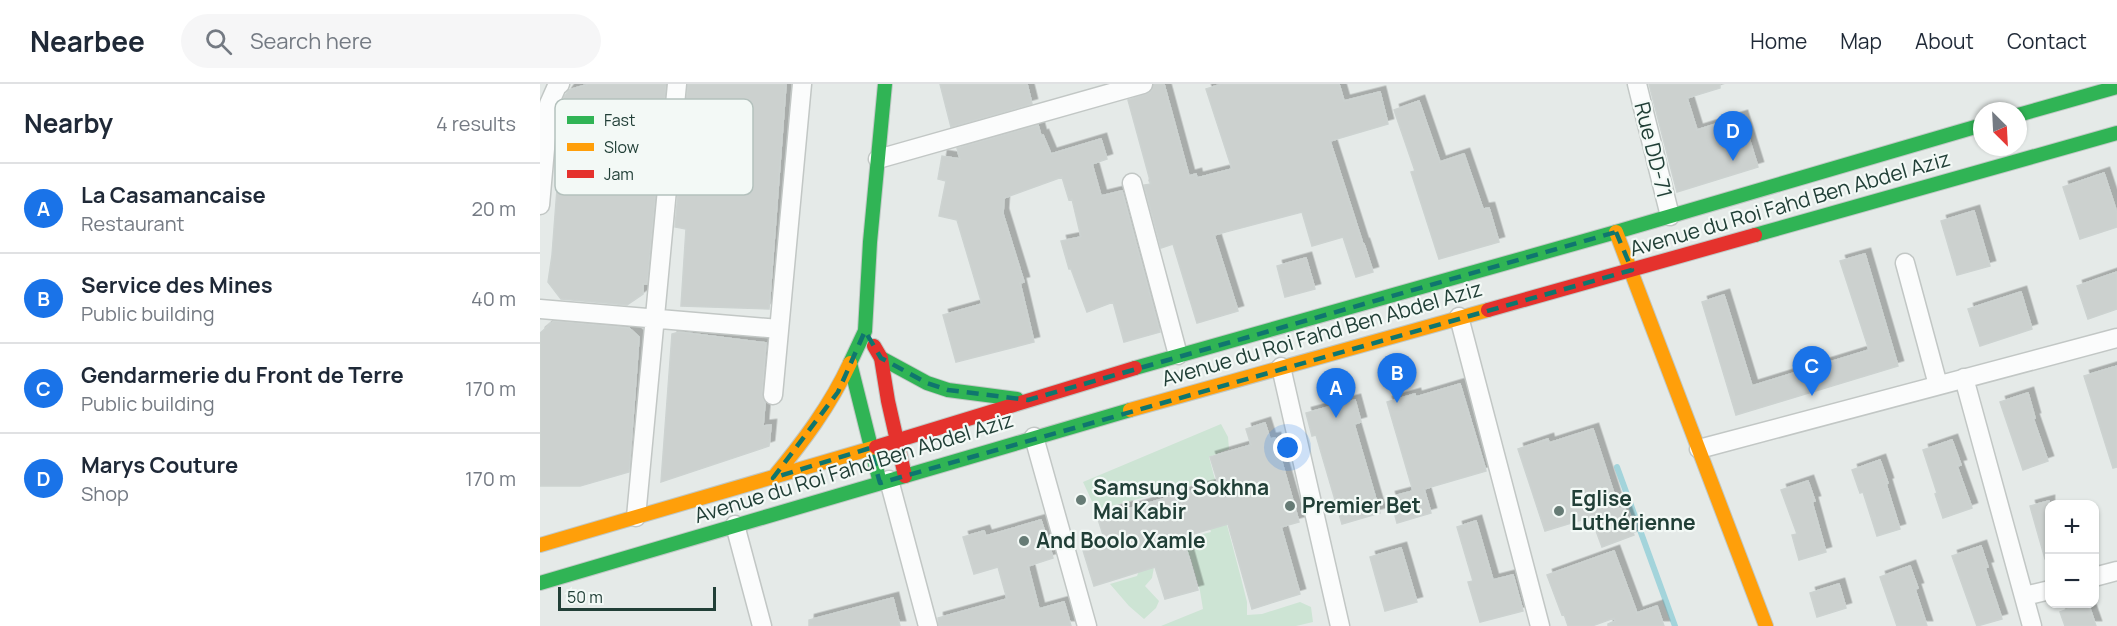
<!DOCTYPE html>
<html lang="en">
<head>
<meta charset="utf-8">
<style>
	body { margin:0; font-family:Manrope,sans-serif; background:#f6f6f7; color:#1f2937 }
	.controls { position:absolute; right:18px; bottom:18px; display:grid; overflow:hidden; border-radius:12px; box-shadow:0 2px 4px #0004 }
	.controls button { width:54px; height:54px; display:grid; place-items:center; padding:0; border:0; border-bottom:2px solid #e0e1e3; background:#fff; color:#1f2937; font:30px sans-serif }
	.compass { position:absolute; left:1433px; top:18px; width:54px; height:54px; border-radius:50%; background:#fff; box-shadow:0 2px 4px #0004; rotate:156deg }
	.scale { position:absolute; left:18px; bottom:15px; width:158px; box-sizing:border-box; padding-left:6px; border:3px solid #213f37; border-top:0; font-size:16px; line-height:21px; white-space:nowrap; color:#213f37; -webkit-text-stroke:4px #f3f9f6; paint-order:stroke }
	.you { position:absolute; left:748px; top:364px; width:21px; height:21px; margin:-15px; border:4px solid #fff; border-radius:50%; background:#1a73e8; box-shadow:0 0 0 9px #1a73e833 }
	.badge { display:grid; place-items:center; width:39px; height:39px; border-radius:50%; background:#1a73e8; color:#fff; font-size:20px; font-weight:700 }
	.pin { position:absolute; translate:-50% -50px; filter:drop-shadow(0 2px 3px #0008) }
	.pin::after { content:''; position:absolute; top:32px; width:21px; height:18px; background:inherit; clip-path:polygon(0 0,100% 0,50% 100%) }
	.list { margin:0; padding:0; list-style:none }
	h2 { display:flex; justify-content:space-between; align-items:center; height:78px; margin:0; padding:0 24px; font-size:26px }
	h2 small { font-size:20px; font-weight:400; color:#747a83 }
	.list li { display:grid; grid-template-columns:39px 1fr auto; gap:18px; align-items:center; box-sizing:border-box; height:90px; padding:0 24px; border-top:2px solid #e0e1e3 }
	.list b { display:block; font-size:22px; white-space:nowrap }
	.list p { margin:0; font-size:20px; white-space:nowrap; color:#747a83 }
	.list em { font-size:20px; font-style:normal; color:#747a83 }
	.icon { flex:none; width:33px; height:33px; fill:none; stroke:currentColor; stroke-width:2; stroke-linecap:round; stroke-linejoin:round }
	.map { position:relative; flex:none; width:1577px; height:542px; overflow:hidden }
	header { display:flex; align-items:center; gap:36px; box-sizing:border-box; height:84px; padding:0 30px; background:#fff; border-bottom:2px solid #e0e1e3 }
	header strong { font-size:28px }
	nav { display:flex; gap:33px; margin-inline-start:auto; font-size:21px }
	.search { width:420px; height:54px; background:#f6f6f7; display:flex; align-items:center; gap:15px; box-sizing:border-box; padding:0 21px; border-radius:33px; color:#747a83; font-size:22px }
	main { display:flex }
	aside { flex:1; background:#fff }
	.map>svg:first-child { display:block }
	.green { fill:#cde4d4 }
	.lines { fill:none; stroke-linecap:round; stroke-linejoin:round }
	.stream { stroke:#a3d4db; stroke-width:6 }
	.building { fill:#ccd1cf; stroke:#cdd3d1; stroke-width:1.5; filter:url(#shadow) }
	.street-casing { stroke:#c2c7c5; stroke-width:21 }
	.fast-casing { stroke:#c0c8c5; stroke-width:16 }
	.slow-casing { stroke:#c0c8c5; stroke-width:16 }
	.jam-casing { stroke:#c0c8c5; stroke-width:16 }
	.street { stroke:#fbfcfc; stroke-width:18 }
	.fast { stroke:#30b455; stroke-width:14 }
	.slow { stroke:#ff9f0a; stroke-width:14 }
	.jam { stroke:#e5322d; stroke-width:14 }
	.marked { fill:none; stroke:#0f766e; stroke-width:4.5; stroke-dasharray:12 8; stroke-linejoin:round }
	.poi-dot { fill:#667b75; stroke:#f3f9f6; stroke-width:2 }
	.labels { text-anchor:middle; stroke-width:4.5; stroke-linejoin:round; paint-order:stroke }
	.street-label { font-size:21px; fill:#213f37; stroke:#f3f9f6 }
	.poi-label { font-size:21px; font-weight:bold; fill:#213f37; stroke:#f3f9f6; text-anchor:start }
	.key { fill:#f3f9f6; stroke:#b4c1bd; stroke-width:1.5 }
	.key-label { font-size:16px; fill:#213f37 }
</style>
</head>
<body>
<header>
<strong>Nearbee</strong>
<div class="search"><svg class="icon" aria-label="search" viewBox="0 0 24 24"><circle cx="10" cy="10" r="6"/><path d="M15 15l6 6"/></svg>Search here</div>
<nav><a>Home</a><a>Map</a><a>About</a><a>Contact</a></nav>
</header>
<main>
<aside>
<h2>Nearby<small>4 results</small></h2>
<ul class="list">
<li><span class="badge">A</span><div><b>La Casamancaise</b><p>Restaurant</p></div><em>20 m</em></li>
<li><span class="badge">B</span><div><b>Service des Mines</b><p>Public building</p></div><em>40 m</em></li>
<li><span class="badge">C</span><div><b>Gendarmerie du Front de Terre</b><p>Public building</p></div><em>170 m</em></li>
<li><span class="badge">D</span><div><b>Marys Couture</b><p>Shop</p></div><em>170 m</em></li>
</ul>
</aside>
<div class="map">
<svg width="1577" height="542" viewBox="0 0 1577 542">
	<defs>
		<filter id="shadow"><feDropShadow dx="5.5" dy="-5.5" stdDeviation="0" flood-color="#0004"/></filter>
	</defs>
	<rect width="100%" height="100%" fill="#e5eae8"/>
	<path class="green" d="M 681,340 L 688,353 L 689,365 L 669,373 L 701,494 L 707,518 L 707,531 L 722,530 L 760,518 L 771,523 L 773,538 L 756,542 L 621,542 L 663,525 L 660,507 L 650,472 L 614,483 L 612,494 L 605,502 L 619,517 L 616,524 L 604,535 L 589,522 L 570,500 L 597,492 L 599,487 L 596,467 L 671,448 L 659,399 L 556,426 L 543,398 Z"/>
	<g class="lines">
		<path class="stream" d="M 1077,383 L 1135,542"/>
	</g>
	<path class="building" d="M 49,0 L 126,0 L 107,200 L 103,200 L 103,210 L 87,221 L 21,215 L 8,198 L 12,171 L 24,13 L 29,6 Z
		M 148,0 L 246,0 L 229,225 L 141,222 L 146,145 L 135,143 Z
		M 400,0 L 487,0 L 492,20 L 411,43 Z
		M 614,0 L 624,0 L 649,92 L 656,90 L 657,94 L 692,85 L 666,5 L 682,0 L 799,0 L 804,17 L 840,8 L 848,40 L 790,57 L 823,160 L 824,160 L 833,188 L 816,193 L 803,153 L 772,162 L 762,128 L 674,151 L 698,227 L 657,239 L 633,160 L 621,164 L 604,101 L 611,100 L 588,16 L 611,8 Z
		M 1109,0 L 1180,0 L 1180,4 L 1147,14 L 1157,46 L 1202,32 L 1218,83 L 1137,108 Z
		M 879,17 L 900,78 L 924,70 L 943,125 L 949,124 L 959,158 L 899,175 L 871,88 L 875,87 L 854,26 Z
		M 498,41 L 501,52 L 503,51 L 511,70 L 561,55 L 567,75 L 552,80 L 561,112 L 582,107 L 620,248 L 584,258 L 573,218 L 547,228 L 531,185 L 529,185 L 521,157 L 541,153 L 532,115 L 529,116 L 522,93 L 464,114 L 463,130 L 484,198 L 480,199 L 494,258 L 416,278 L 403,231 L 442,220 L 417,136 L 399,132 L 406,97 L 398,95 L 402,72 L 420,75 L 417,64 Z
		M 1564,89 L 1577,129 L 1577,143 L 1540,155 L 1523,103 Z
		M 1434,127 L 1450,182 L 1417,191 L 1401,137 Z
		M 1325,170 L 1358,282 L 1196,331 L 1162,218 L 1184,211 L 1212,302 L 1329,266 L 1300,177 Z
		M 766,174 L 775,205 L 745,213 L 737,182 Z
		M 1577,188 L 1577,225 L 1548,235 L 1537,202 Z
		M 1481,208 L 1492,245 L 1440,262 L 1428,225 Z
		M 14,237 L 89,244 L 99,253 L 89,388 L 40,402 L 0,402 L 0,249 Z
		M 139,248 L 226,259 L 222,311 L 225,319 L 223,342 L 231,341 L 229,362 L 121,398 L 132,250 Z
		M 1577,282 L 1577,383 L 1573,384 L 1544,292 Z
		M 920,300 L 946,387 L 884,405 L 891,429 L 857,439 L 850,413 L 873,407 L 847,318 L 875,310 L 876,313 Z
		M 1488,309 L 1495,334 L 1493,334 L 1508,377 L 1483,386 L 1460,318 Z
		M 815,316 L 821,338 L 814,340 L 840,429 L 802,440 L 776,351 L 772,352 L 766,329 Z
		M 725,339 L 730,355 L 735,354 L 759,438 L 741,443 L 760,510 L 712,525 L 688,440 L 643,453 L 658,506 L 625,515 L 615,483 L 554,502 L 542,463 L 565,457 L 557,432 L 587,423 L 588,425 L 678,399 L 670,373 L 711,361 L 706,345 Z
		M 1053,345 L 1079,425 L 1084,423 L 1094,451 L 1062,463 L 1051,433 L 1005,447 L 978,365 L 1008,355 L 1009,359 Z
		M 1412,356 L 1421,381 L 1417,382 L 1432,424 L 1403,434 L 1395,410 L 1397,409 L 1383,366 Z
		M 1340,376 L 1348,399 L 1346,400 L 1360,445 L 1337,452 L 1323,408 L 1320,409 L 1312,386 Z
		M 1268,397 L 1275,417 L 1272,418 L 1286,468 L 1259,476 L 1252,451 L 1257,450 L 1241,406 Z
		M 1509,417 L 1509,475 L 1505,475 L 1490,422 Z
		M 501,436 L 513,474 L 488,482 L 499,525 L 524,518 L 531,542 L 399,542 L 398,534 L 467,515 L 458,483 L 434,490 L 423,453 L 444,447 L 446,452 Z
		M 936,437 L 953,496 L 973,491 L 983,527 L 940,538 L 928,498 L 933,497 L 917,443 Z
		M 1441,462 L 1448,483 L 1445,484 L 1462,535 L 1437,542 L 1412,472 Z
		M 861,464 L 877,518 L 845,527 L 830,473 Z
		M 1074,467 L 1097,529 L 1117,522 L 1124,542 L 1068,542 L 1068,540 L 1075,537 L 1074,534 L 1052,542 L 1028,542 L 1024,530 L 1022,531 L 1007,491 Z
		M 1370,482 L 1378,504 L 1375,505 L 1387,542 L 1357,542 L 1340,493 Z
		M 1299,500 L 1306,524 L 1277,533 L 1270,509 Z
		M 353,514 L 360,542 L 269,542 L 269,536 Z
		M 1544,519 L 1548,519 L 1556,542 L 1525,542 L 1520,528 Z"/>
	<g class="lines">
		<g class="street-casing">
			<path id="street" d="M 1097,0 L 1130,132
				M 338,75 L 603,0
				M 592,99 L 638,271
				M 0,121 L 9,20 L 17,2 L 20,0
				M 1365,179 L 1398,301
				M 0,225 L 239,245
				M 919,233 L 1000,542
				M 741,283 L 800,542
				M 1424,294 L 1492,542
				M 233,311 L 262,0
				M 494,353 L 547,542
				M 1159,365 L 1577,254
				M 349,396 L 388,542
				M 96,433 L 137,0
				M 195,441 L 222,542
				M 1554,493 L 1577,487
				M 1484,512 L 1510,506"/>
		</g>
		<g class="fast-casing">
			<path id="fast" d="M 1478,31 L 1577,3
				M 1215,151 L 1577,49
				M 341,274 L 387,299 L 408,306 L 477,315
				M 595,284 L 1076,148 L 1442,41
				M 340,399 L 310,279 L 325,247 L 330,158 L 345,0
				M 0,499 L 590,326"/>
		</g>
		<g class="slow-casing">
			<path id="slow" d="M 1076,148 L 1226,542
				M 590,326 L 948,226
				M 233,394 C 263,358 290,322 310,279
				M 0,461 L 336,363"/>
		</g>
		<g class="jam-casing">
			<path id="jam" d="M 948,226 L 1215,151
				M 334,262 L 341,274 L 348,317 L 365,392
				M 336,363 L 595,284"/>
		</g>
		<use href="#street" class="street"/>
		<use href="#fast" class="fast"/>
		<use href="#slow" class="slow"/>
		<use href="#jam" class="jam"/>
	</g>
	<path class="marked" d="M 1076,148 L 1092,186 L 340,399 L 330,364 L 233,394 L 298,308 L 325,247 L 341,274 L 387,299 L 408,306 L 488,316 Z"/>
	<g class="poi-dot">
		<circle cx="541" cy="416" r="6"/>
		<circle cx="750" cy="422" r="6"/>
		<circle cx="1019" cy="427" r="6"/>
		<circle cx="484" cy="457" r="6"/>
	</g>
	<g class="labels">
		<g class="street-label">
			<text transform="translate(1113 66) rotate(76)" y="7">Rue DD-71</text>
			<text transform="translate(1250 120) rotate(-16)" y="7">Avenue du Roi Fahd Ben Abdel Aziz</text>
			<text transform="translate(782 250) rotate(-16)" y="7">Avenue du Roi Fahd Ben Abdel Aziz</text>
			<text transform="translate(314 384) rotate(-17)" y="7">Avenue du Roi Fahd Ben Abdel Aziz</text>
		</g>
		<g class="poi-label">
			<text x="553" y="411">Samsung Sokhna<tspan x="553" dy="24">Mai Kabir</tspan></text>
			<text x="1031" y="422">Eglise<tspan x="1031" dy="24">Luthérienne</tspan></text>
			<text x="762" y="429">Premier Bet</text>
			<text x="496" y="464">And Boolo Xamle</text>
		</g>
	</g>
	<rect x="15" y="15" width="198" height="96" rx="9" class="key"/>
	<rect x="27" y="32" width="27" height="8" fill="#30b455"/>
	<rect x="27" y="59" width="27" height="8" fill="#ff9f0a"/>
	<rect x="27" y="86" width="27" height="8" fill="#e5322d"/>
	<g class="key-label">
		<text x="64" y="42">Fast</text>
		<text x="64" y="69">Slow</text>
		<text x="64" y="96">Jam</text>
	</g>
</svg>
<div class="controls">
<button>+</button>
<button>−</button>
</div>
<svg class="compass" viewBox="-18 -18 36 36"><path d="M0-13l5 13h-10z" fill="#e53935"/><path d="M0 13l5-13h-10z" fill="#747a83"/></svg>
<div class="scale">50 m</div>
<div class="you"></div>
<div class="pin badge" style="left:796px;top:334px">A</div>
<div class="pin badge" style="left:857px;top:319px">B</div>
<div class="pin badge" style="left:1272px;top:312px">C</div>
<div class="pin badge" style="left:1193px;top:77px">D</div>
</div>
</main>
</body>
</html>
